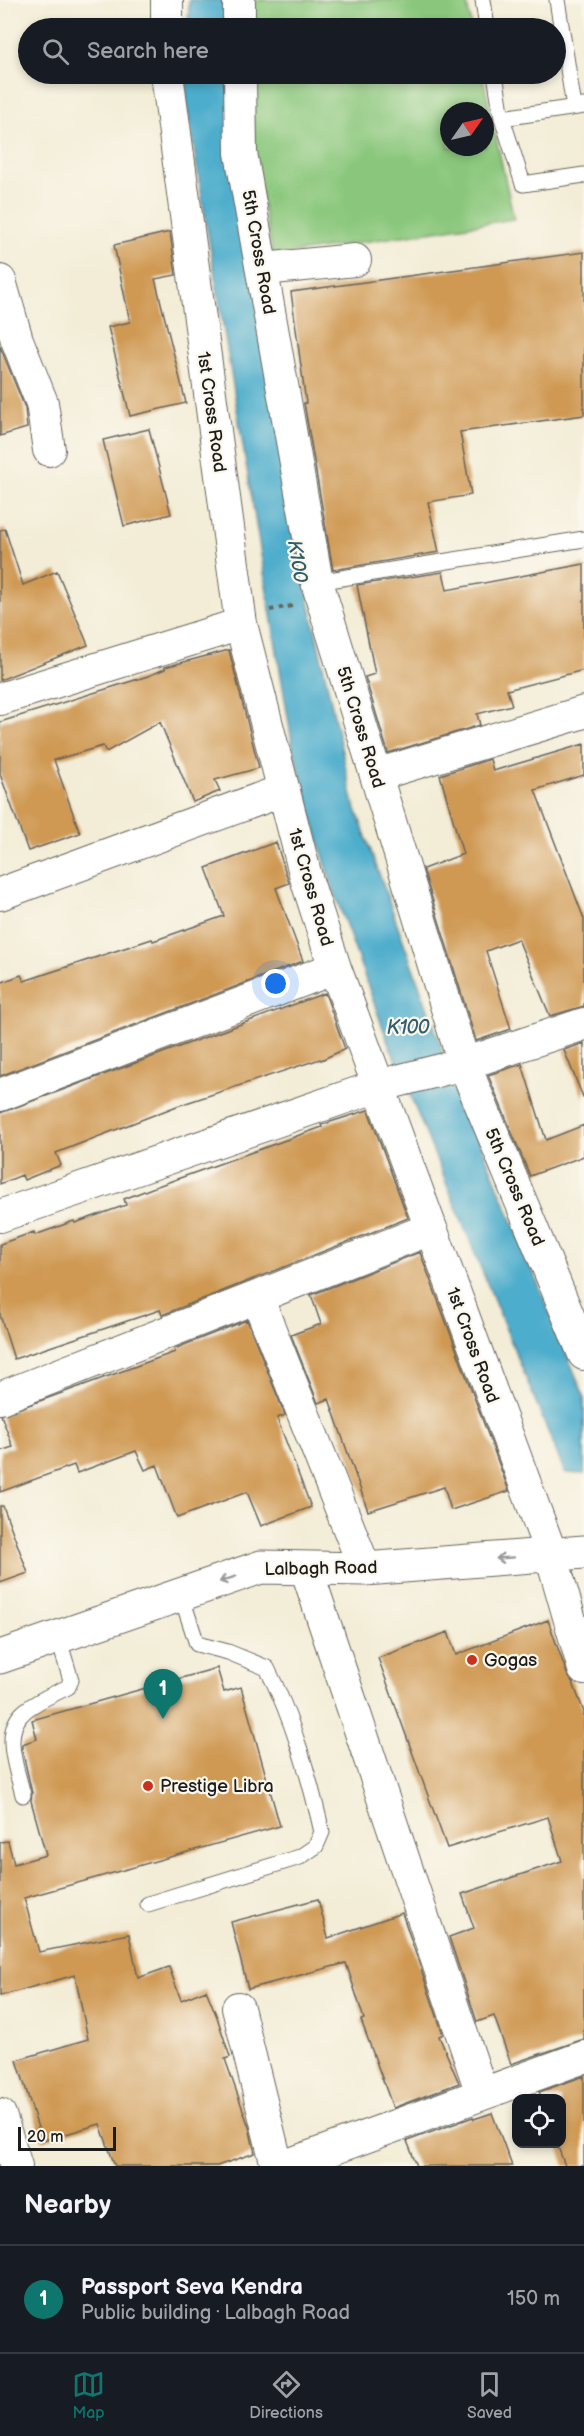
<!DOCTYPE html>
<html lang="en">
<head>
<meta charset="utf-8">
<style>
	body { margin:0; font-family:"Balsamiq Sans",sans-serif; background:#242831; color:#f1f3f6 }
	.controls { position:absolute; right:18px; bottom:18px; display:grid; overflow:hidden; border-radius:12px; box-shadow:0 3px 9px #0003 }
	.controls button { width:54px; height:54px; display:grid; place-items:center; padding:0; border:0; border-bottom:2px solid #363941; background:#171b24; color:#f1f3f6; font:30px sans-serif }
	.compass { position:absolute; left:440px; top:102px; width:54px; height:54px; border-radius:50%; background:#171b24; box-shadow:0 3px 9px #0003; rotate:56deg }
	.scale { position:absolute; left:18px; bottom:15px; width:98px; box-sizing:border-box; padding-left:6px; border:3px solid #1c1c1c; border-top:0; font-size:16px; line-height:21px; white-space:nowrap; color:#1c1c1c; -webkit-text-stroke:4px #fbf7ec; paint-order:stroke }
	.you { position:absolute; left:276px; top:984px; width:21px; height:21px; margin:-15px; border:4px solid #fff; border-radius:50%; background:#1a73e8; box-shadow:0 0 0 9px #1a73e833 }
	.badge { display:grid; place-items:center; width:39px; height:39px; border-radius:50%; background:#0f766e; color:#fff; font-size:20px; font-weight:700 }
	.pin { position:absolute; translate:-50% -50px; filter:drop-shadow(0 2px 3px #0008) }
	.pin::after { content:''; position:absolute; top:32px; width:21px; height:18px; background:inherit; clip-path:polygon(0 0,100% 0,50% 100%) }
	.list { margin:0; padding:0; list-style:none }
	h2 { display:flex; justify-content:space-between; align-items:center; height:78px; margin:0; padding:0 24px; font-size:26px }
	h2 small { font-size:20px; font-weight:400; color:#9ea1a6 }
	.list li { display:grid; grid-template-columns:39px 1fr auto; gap:18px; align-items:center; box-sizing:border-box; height:108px; padding:0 24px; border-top:2px solid #363941 }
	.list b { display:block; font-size:22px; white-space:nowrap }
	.list p { margin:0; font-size:20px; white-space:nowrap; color:#9ea1a6 }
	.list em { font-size:20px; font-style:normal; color:#9ea1a6 }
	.icon { flex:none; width:33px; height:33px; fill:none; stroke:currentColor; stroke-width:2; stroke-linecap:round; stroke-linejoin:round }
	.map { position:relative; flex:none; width:584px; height:2166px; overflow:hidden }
	.search { position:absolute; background:#171b24; box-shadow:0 3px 9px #0003; left:18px; right:18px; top:18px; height:66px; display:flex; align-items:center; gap:15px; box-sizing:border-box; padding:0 21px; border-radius:33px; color:#9ea1a6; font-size:22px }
	.sheet { height:186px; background:#171b24 }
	nav { display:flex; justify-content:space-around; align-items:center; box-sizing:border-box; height:84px; border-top:2px solid #363941; background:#171b24; font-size:16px; color:#9ea1a6 }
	nav a { display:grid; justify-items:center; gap:3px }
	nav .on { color:#0f766e }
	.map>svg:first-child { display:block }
	.green { fill:#8ac77c; stroke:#53724c; stroke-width:1.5; fill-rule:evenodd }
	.water { fill:#4dadcc; stroke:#346474; stroke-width:1.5 }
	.building { fill:#cf9952 }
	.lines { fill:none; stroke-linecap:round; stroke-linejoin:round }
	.lane-casing { stroke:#67655d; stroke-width:17 }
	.street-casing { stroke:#67655d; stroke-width:34 }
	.secondary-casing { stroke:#67655d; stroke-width:35 }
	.path { stroke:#67655d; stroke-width:4; stroke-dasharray:4.5 4.5; stroke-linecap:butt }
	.lane { stroke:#fff; stroke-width:15 }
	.street { stroke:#fff; stroke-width:32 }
	.secondary { stroke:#fff; stroke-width:33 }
	.oneway { stroke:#999 }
	.poi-dot { fill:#c8321e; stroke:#fbf7ec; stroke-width:2 }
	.labels { text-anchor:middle; stroke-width:4.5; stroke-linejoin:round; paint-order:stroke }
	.street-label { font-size:18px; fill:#1c1c1c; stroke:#fbf7ec }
	.poi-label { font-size:18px; fill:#1c1c1c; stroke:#fbf7ec; text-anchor:start }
	.water-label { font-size:20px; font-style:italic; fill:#325d6b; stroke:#fbf7ec }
</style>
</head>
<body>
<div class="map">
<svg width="584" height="2166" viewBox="0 0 584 2166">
	<rect width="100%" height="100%" fill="#fbf7ec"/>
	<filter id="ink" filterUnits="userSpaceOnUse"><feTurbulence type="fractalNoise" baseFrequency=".0167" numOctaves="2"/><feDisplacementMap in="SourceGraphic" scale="12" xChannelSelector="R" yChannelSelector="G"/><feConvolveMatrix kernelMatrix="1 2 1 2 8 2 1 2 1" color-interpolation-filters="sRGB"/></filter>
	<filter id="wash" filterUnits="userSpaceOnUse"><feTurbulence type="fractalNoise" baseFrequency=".008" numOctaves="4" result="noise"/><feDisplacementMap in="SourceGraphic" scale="24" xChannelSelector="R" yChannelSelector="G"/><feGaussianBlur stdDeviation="1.35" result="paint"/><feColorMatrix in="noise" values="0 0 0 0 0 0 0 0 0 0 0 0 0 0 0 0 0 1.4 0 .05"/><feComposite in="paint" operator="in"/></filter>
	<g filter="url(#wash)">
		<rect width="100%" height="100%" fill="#f3edd7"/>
		<path class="green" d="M 251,0 L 466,0 L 472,28 L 251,28 Z
			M 251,74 L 482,74 L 514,219 L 273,256 L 252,150 ZM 449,111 L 485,111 L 485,147 L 449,147 Z"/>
		<path class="water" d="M 189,0 L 226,0 L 227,28 L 188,28 Z
			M 187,74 L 227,74 L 309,602 L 353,801 L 445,1057 L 584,1396 L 584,1474 L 565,1473 L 387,1039 L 331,883 L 294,754 L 186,101 Z"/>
		<g id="blocks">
			<path class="building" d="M 170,232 L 176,275 L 155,279 L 186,403 L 130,416 L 108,327 L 130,322 L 114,245 Z
				M 584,252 L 584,415 L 460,432 L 471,495 L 428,502 L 439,552 L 333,570 L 304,403 L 306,403 L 291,292 Z
				M 0,346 L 25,408 L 27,428 L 0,436 Z
				M 149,429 L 171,514 L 124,526 L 103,440 Z
				M 5,529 L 23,585 L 57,571 L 88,645 L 0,680 L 0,530 Z
				M 584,564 L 584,670 L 507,690 L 512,705 L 477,714 L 480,725 L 388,753 L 365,677 L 375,674 L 357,585 L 443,572 L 447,590 Z
				M 229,650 L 259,768 L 215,780 L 220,791 L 193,802 L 160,722 L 106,752 L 103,746 L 54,760 L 80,833 L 28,851 L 0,774 L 0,722 L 148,676 L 165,669 L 165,667 Z
				M 584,744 L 584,775 L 535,790 L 584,919 L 584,1006 L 550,1016 L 518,939 L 486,951 L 511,1029 L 476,1041 L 423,869 L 463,854 L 440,775 L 490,759 L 493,771 Z
				M 276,842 L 289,883 L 276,888 L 303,961 L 0,1076 L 0,983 L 21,975 L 24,981 L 152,939 L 153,941 L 224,916 L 206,868 Z
				M 325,993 L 345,1049 L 321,1060 L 320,1059 L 177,1106 L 56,1153 L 61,1165 L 24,1180 L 22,1175 L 0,1184 L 0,1113 Z
				M 584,1043 L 584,1097 L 583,1097 L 564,1050 Z
				M 522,1064 L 546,1140 L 584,1125 L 584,1156 L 530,1176 L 488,1075 Z
				M 368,1110 L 408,1218 L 162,1315 L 160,1310 L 14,1359 L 0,1315 L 0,1244 L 34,1232 L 35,1235 L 74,1221 L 75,1223 L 126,1205 L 124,1199 L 152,1188 L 322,1127 L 321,1125 Z
				M 420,1252 L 509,1491 L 451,1510 L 444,1487 L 368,1511 L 329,1399 L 318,1403 L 291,1335 L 321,1324 L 311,1295 Z
				M 247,1320 L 285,1415 L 277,1418 L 311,1507 L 261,1526 L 247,1492 L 177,1518 L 157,1465 L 145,1470 L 136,1451 L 77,1473 L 74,1465 L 0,1492 L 0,1451 L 13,1447 L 1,1415 L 175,1352 L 174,1349 Z
				M 0,1506 L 3,1506 L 28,1573 L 0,1583 Z
				M 548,1620 L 567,1674 L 573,1683 L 584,1712 L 584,2039 L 511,2064 L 494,2016 L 477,2022 L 449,1937 L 474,1928 L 462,1894 L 562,1861 L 548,1817 L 447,1848 L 378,1658 L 448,1632 L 456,1655 Z
				M 217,1668 L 224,1692 L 241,1687 L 280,1826 L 24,1898 L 39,1952 L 129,1934 L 138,1978 L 169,1967 L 181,2000 L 206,1990 L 217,2017 L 230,2057 L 225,2059 L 249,2127 L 255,2153 L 217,2166 L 115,2166 L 100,2124 L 42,2141 L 17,2060 L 88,2039 L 75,1975 L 0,1996 L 0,1842 L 8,1841 L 14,1864 L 46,1855 L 31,1801 L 32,1793 L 22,1749 L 22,1744 L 37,1739 L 32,1720 Z
				M 318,1899 L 328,1938 L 402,1913 L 443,2034 L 439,2036 L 459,2083 L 393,2108 L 361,2020 L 364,2019 L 346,1963 L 248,1989 L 231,1922 Z
				M 584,2076 L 584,2166 L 565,2166 L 557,2144 L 561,2144 L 561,2098 L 542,2098 L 539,2092 Z
				M 492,2113 L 512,2166 L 417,2166 L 407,2141 L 473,2117 L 474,2119 Z"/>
		</g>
	</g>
	<g filter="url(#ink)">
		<use href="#blocks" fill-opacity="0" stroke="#67655d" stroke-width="1.5"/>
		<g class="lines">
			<g class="lane-casing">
				<path id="lane" d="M 483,0 L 487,28
					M 557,0 L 574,107
					M 495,74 L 502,118 L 523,184 L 584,175
					M 502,118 L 584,106
					M 317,582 L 584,539
					M 23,1795 C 17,1769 0,1730 26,1710 C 38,1700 54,1694 68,1687 L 71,1680 L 58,1637
					M 148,1904 L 300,1857 L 316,1846 L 322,1832 C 309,1776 293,1719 267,1668 L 228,1652 L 197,1644 L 181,1595"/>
			</g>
			<g class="street-casing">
				<path id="street" d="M 239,0 L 239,28
					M 167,28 L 167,0
					M 167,74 L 241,624 L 307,881 L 335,968 L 551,1554 L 584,1669
					M 240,74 L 241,153 L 317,582 L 464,1064 L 584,1354
					M 263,269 L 355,260
					M 0,281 L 17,340 L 42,403 L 49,450
					M 0,699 L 241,624
					M 376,775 L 584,712
					M 0,894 L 284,790
					M 0,1095 L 335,968
					M 0,1216 L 378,1086 L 464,1064 L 584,1024
					M 257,1297 L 365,1569
					M 0,1398 L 430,1229
					M 306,1568 L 482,2094
					M 238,2008 L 277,2166
					M 0,2115 L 16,2166
					M 285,2166 L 584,2057"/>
			</g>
			<g class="secondary-casing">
				<path id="secondary" d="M 0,1657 L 261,1567 L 365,1569 L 584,1552"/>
			</g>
			<path class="path" d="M 270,610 L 292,606"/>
			<use href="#lane" class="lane"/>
			<use href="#street" class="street"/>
			<use href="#secondary" class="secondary"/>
		</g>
		<defs><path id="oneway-shaft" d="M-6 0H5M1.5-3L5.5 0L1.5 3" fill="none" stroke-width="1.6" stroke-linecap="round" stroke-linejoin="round" transform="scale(1.5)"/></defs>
		<g class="oneway">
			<use href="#oneway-shaft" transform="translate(505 1558) rotate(176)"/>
			<use href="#oneway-shaft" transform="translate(228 1579) rotate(161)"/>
		</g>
	</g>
	<g class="poi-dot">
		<circle cx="472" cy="1660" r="6"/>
		<circle cx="148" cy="1786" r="6"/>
	</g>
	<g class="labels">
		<g class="street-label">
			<text transform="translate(259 252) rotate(80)" y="6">5th Cross Road</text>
			<text transform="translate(212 412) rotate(82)" y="6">1st Cross Road</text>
			<text transform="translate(361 727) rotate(73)" y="6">5th Cross Road</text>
			<text transform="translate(311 887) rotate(74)" y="6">1st Cross Road</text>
			<text transform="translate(515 1187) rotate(67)" y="6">5th Cross Road</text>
			<text transform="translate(473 1345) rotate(70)" y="6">1st Cross Road</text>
			<text transform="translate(321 1568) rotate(-1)" y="6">Lalbagh Road</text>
		</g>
		<g class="poi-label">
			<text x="484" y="1666">Gogas</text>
			<text x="160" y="1792">Prestige Libra</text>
		</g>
		<g class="water-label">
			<text transform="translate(298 561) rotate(81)" y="7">K100</text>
			<text x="408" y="1034">K100</text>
		</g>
	</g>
</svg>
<div class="controls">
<button><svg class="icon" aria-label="locate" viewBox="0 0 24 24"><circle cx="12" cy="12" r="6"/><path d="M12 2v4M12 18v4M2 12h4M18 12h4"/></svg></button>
</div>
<svg class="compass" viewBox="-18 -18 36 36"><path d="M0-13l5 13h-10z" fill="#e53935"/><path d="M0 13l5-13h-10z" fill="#9ea1a6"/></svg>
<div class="scale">20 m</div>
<div class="you"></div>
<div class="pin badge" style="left:163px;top:1719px">1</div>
<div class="search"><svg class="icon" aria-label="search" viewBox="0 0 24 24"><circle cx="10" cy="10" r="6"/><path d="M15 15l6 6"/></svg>Search here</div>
</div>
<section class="sheet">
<h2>Nearby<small></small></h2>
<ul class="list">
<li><span class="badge">1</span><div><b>Passport Seva Kendra</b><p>Public building · Lalbagh Road</p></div><em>150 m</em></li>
</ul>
</section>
<nav>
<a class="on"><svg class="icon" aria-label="map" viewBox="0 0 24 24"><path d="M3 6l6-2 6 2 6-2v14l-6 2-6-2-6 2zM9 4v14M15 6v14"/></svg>Map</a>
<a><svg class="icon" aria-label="directions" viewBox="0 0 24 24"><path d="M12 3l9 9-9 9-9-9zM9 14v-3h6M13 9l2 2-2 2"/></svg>Directions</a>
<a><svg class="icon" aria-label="saved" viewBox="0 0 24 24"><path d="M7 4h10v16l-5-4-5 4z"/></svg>Saved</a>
</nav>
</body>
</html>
